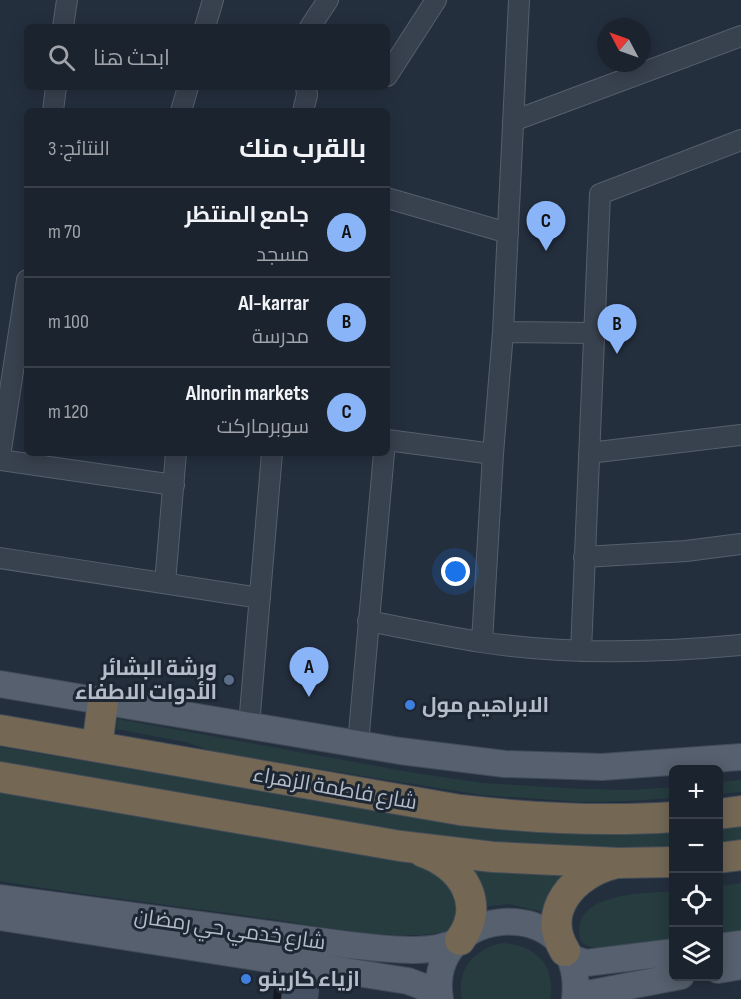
<!DOCTYPE html>
<html lang="ar">
<head>
<meta charset="utf-8">
<style>
	body { margin:0; font-family:"Sofia Sans Condensed",Cairo,sans-serif; background:#282f3a; color:#f1f3f6; direction:rtl }
	.controls { position:absolute; right:18px; bottom:18px; display:grid; overflow:hidden; border-radius:9px; box-shadow:0 3px 15px #0003 }
	.controls button { width:54px; height:54px; display:grid; place-items:center; padding:0; border:0; border-bottom:2px solid #39404a; background:#1b232e; color:#f1f3f6; font:30px sans-serif }
	.compass { position:absolute; left:597px; top:18px; width:54px; height:54px; border-radius:50%; background:#1b232e; box-shadow:0 3px 15px #0003; rotate:311deg }
	.you { position:absolute; left:456px; top:572px; width:21px; height:21px; margin:-15px; border:4px solid #fff; border-radius:50%; background:#1a73e8; box-shadow:0 0 0 9px #1a73e833 }
	.badge { display:grid; place-items:center; width:39px; height:39px; border-radius:50%; background:#8ab4f8; color:#111; font-size:20px; font-weight:700 }
	.pin { position:absolute; translate:-50% -50px; filter:drop-shadow(0 2px 3px #0008) }
	.pin::after { content:''; position:absolute; top:32px; width:21px; height:18px; background:inherit; clip-path:polygon(0 0,100% 0,50% 100%) }
	.list { margin:0; padding:0; list-style:none }
	h2 { display:flex; justify-content:space-between; align-items:center; height:78px; margin:0; padding:0 24px; font-size:26px }
	h2 small { font-size:20px; font-weight:400; color:#a0a4aa }
	.list li { display:grid; grid-template-columns:39px 1fr auto; gap:18px; align-items:center; box-sizing:border-box; height:90px; padding:0 24px; border-top:2px solid #39404a }
	.list b { display:block; font-size:22px; white-space:nowrap }
	.list p { margin:0; font-size:20px; white-space:nowrap; color:#a0a4aa }
	.list em { font-size:20px; font-style:normal; color:#a0a4aa }
	.icon { flex:none; width:33px; height:33px; fill:none; stroke:currentColor; stroke-width:2; stroke-linecap:round; stroke-linejoin:round }
	.map { position:relative; flex:none; width:741px; height:999px; overflow:hidden; direction:ltr }
	.search { position:absolute; background:#1b232e; box-shadow:0 3px 15px #0003; left:24px; top:24px; width:366px; height:66px; display:flex; align-items:center; gap:15px; box-sizing:border-box; padding:0 21px; border-radius:9px; color:#a0a4aa; font-size:22px }
	.panel { position:absolute; background:#1b232e; box-shadow:0 3px 15px #0003; left:24px; top:108px; width:366px; height:348px; border-radius:9px; direction:rtl }
	.map>svg:first-child { display:block }
	.green { fill:#263c3f }
	.shadow { fill:#0007 }
	.building { fill:#455162 }
	.lines { fill:none; stroke-linecap:round; stroke-linejoin:round }
	.minor-casing { stroke:#565f6c; stroke-width:22 }
	.major-casing { stroke:#414a57; stroke-width:28 }
	.highway-casing { stroke:#434c59; stroke-width:32 }
	.minor { stroke:#38414e; stroke-width:20 }
	.major { stroke:#56606e; stroke-width:26 }
	.highway { stroke:#746855; stroke-width:30 }
	.service-dot { fill:#5c6f8a; stroke:#1d2633; stroke-width:2 }
	.shop-dot { fill:#3f7fe0; stroke:#1d2633; stroke-width:2 }
	.labels { text-anchor:middle; stroke-width:6; stroke-linejoin:round; paint-order:stroke }
	.poi-label { font-size:21px; font-weight:bold; fill:#b4bcc9; stroke:#1d2633; text-anchor:start }
	.street-label { font-size:21px; fill:#b4bcc9; stroke:#1d2633 }
</style>
</head>
<body>
<div class="map">
<svg width="741" height="999" viewBox="0 0 741 999">
	<rect width="100%" height="100%" fill="#242f3e"/>
	<path class="green" d="M 118,719 L 415,773 L 483,783 L 585,789 L 632,790 L 673,787 L 673,798 L 631,801 L 583,802 L 481,795 L 215,752 L 185,742 L 116,729 Z
		M 0,747 L 479,827 L 527,831 L 673,831 L 673,847 L 626,849 L 527,848 L 428,836 L 278,808 L 0,763 Z
		M 741,780 L 741,792 L 719,794 L 719,782 Z
		M 0,790 L 419,865 C 428,868 439,873 446,881 C 460,899 467,929 437,933 C 388,941 319,926 270,919 C 180,906 89,896 0,881 Z
		M 741,826 L 741,841 L 719,843 L 719,828 Z
		M 467,866 L 565,874 L 547,913 L 509,904 L 482,907 Z
		M 741,883 L 741,933 L 719,938 L 719,886 Z
		M 673,891 L 673,944 C 648,946 601,957 581,942 C 567,892 642,894 673,891 Z
		M 502,943 C 534,944 557,965 550,999 L 462,999 C 456,970 474,949 502,943 Z"/>
	<path class="shadow" d="M 285,979 L 316,999 L 273,999 L 274,989 Z"/>
	<path class="building" d="M 284,977 L 320,982 L 318,999 L 281,999 Z"/>
	<g class="lines">
		<g class="minor-casing">
			<path id="minor" d="M 63,27 L 67,0
				M 205,27 L 213,0
				M 310,27 L 328,0
				M 387,76 L 436,0
				M 53,111 L 56,87
				M 181,111 L 188,87
				M 303,111 L 307,95 L 306,87
				M 513,121 L 741,36
				M 387,198 L 508,233
				M 503,332 L 594,333
				M 387,440 L 493,454
				M 589,453 L 741,435
				M 0,456 L 27,280
				M 0,460 L 174,485
				M 584,557 L 686,551 L 741,544
				M 0,558 L 260,598
				M 165,583 L 176,453
				M 368,621 C 405,628 443,636 481,642 C 566,655 655,653 741,645
				M 482,642 L 493,454 L 503,332 L 519,0
				M 581,651 L 600,194 L 741,140
				M 249,725 L 272,453
				M 358,744 L 384,453"/>
		</g>
		<g class="major-casing">
			<path id="major" d="M 0,684 L 400,751 L 505,764 L 602,767 L 741,757
				M 0,898 L 349,945 C 382,948 430,957 460,940
				M 0,917 L 408,981 L 424,987 L 436,999
				M 718,947 L 741,944
				M 565,951 L 574,959 L 586,963 L 674,952
				M 718,970 L 741,966
				M 440,999 C 424,902 587,890 575,999
				M 578,999 L 587,994 L 681,976"/>
		</g>
		<g class="highway-casing">
			<path id="highway" d="M 0,730 L 460,810 C 531,818 602,822 674,817
				M 97,747 L 103,701
				M 0,777 L 400,846 L 493,857 L 619,863 L 674,862
				M 718,814 L 741,811
				M 423,852 C 462,865 487,904 460,940
				M 718,858 L 741,855
				M 565,951 C 540,911 574,874 613,864"/>
		</g>
		<use href="#minor" class="minor"/>
		<use href="#major" class="major"/>
		<use href="#highway" class="highway"/>
	</g>
	<circle class="service-dot" cx="229" cy="680" r="6"/>
	<g class="shop-dot">
		<circle cx="410" cy="705" r="6"/>
		<circle cx="246" cy="979" r="6"/>
	</g>
	<g class="labels">
		<g class="poi-label">
			<text x="217" y="675" text-anchor="end">ورشة البشائر<tspan x="217" dy="24">الأدوات الاطفاء</tspan></text>
			<text x="422" y="712">الابراهيم مول</text>
			<text x="258" y="986">ازياء كارينو</text>
		</g>
		<g class="street-label">
			<text transform="translate(335 788) rotate(10)" y="7">شارع فاطمة الزهراء</text>
			<text transform="translate(230 929) rotate(8)" y="7">شارع خدمي حي رمضان</text>
		</g>
	</g>
</svg>
<div class="controls">
<button>+</button>
<button>−</button>
<button><svg class="icon" aria-label="locate" viewBox="0 0 24 24"><circle cx="12" cy="12" r="6"/><path d="M12 2v4M12 18v4M2 12h4M18 12h4"/></svg></button>
<button><svg class="icon" aria-label="layers" viewBox="0 0 24 24"><path d="M12 4l9 5-9 5-9-5zM3 14l9 5 9-5"/></svg></button>
</div>
<svg class="compass" viewBox="-18 -18 36 36"><path d="M0-13l5 13h-10z" fill="#e53935"/><path d="M0 13l5-13h-10z" fill="#a0a4aa"/></svg>
<div class="you"></div>
<div class="pin badge" style="left:309px;top:697px">A</div>
<div class="pin badge" style="left:617px;top:354px">B</div>
<div class="pin badge" style="left:546px;top:251px">C</div>
<div class="search"><svg class="icon" aria-label="search" viewBox="0 0 24 24"><circle cx="10" cy="10" r="6"/><path d="M15 15l6 6"/></svg>ابحث هنا</div>
<section class="panel">
<h2>بالقرب منك<small>النتائج: 3</small></h2>
<ul class="list">
<li><span class="badge">A</span><div><b>جامع المنتظر</b><p>مسجد</p></div><em>70 m</em></li>
<li><span class="badge">B</span><div><b>Al-karrar</b><p>مدرسة</p></div><em>100 m</em></li>
<li><span class="badge">C</span><div><b>Alnorin markets</b><p>سوبرماركت</p></div><em>120 m</em></li>
</ul>
</section>
</div>
</body>
</html>
